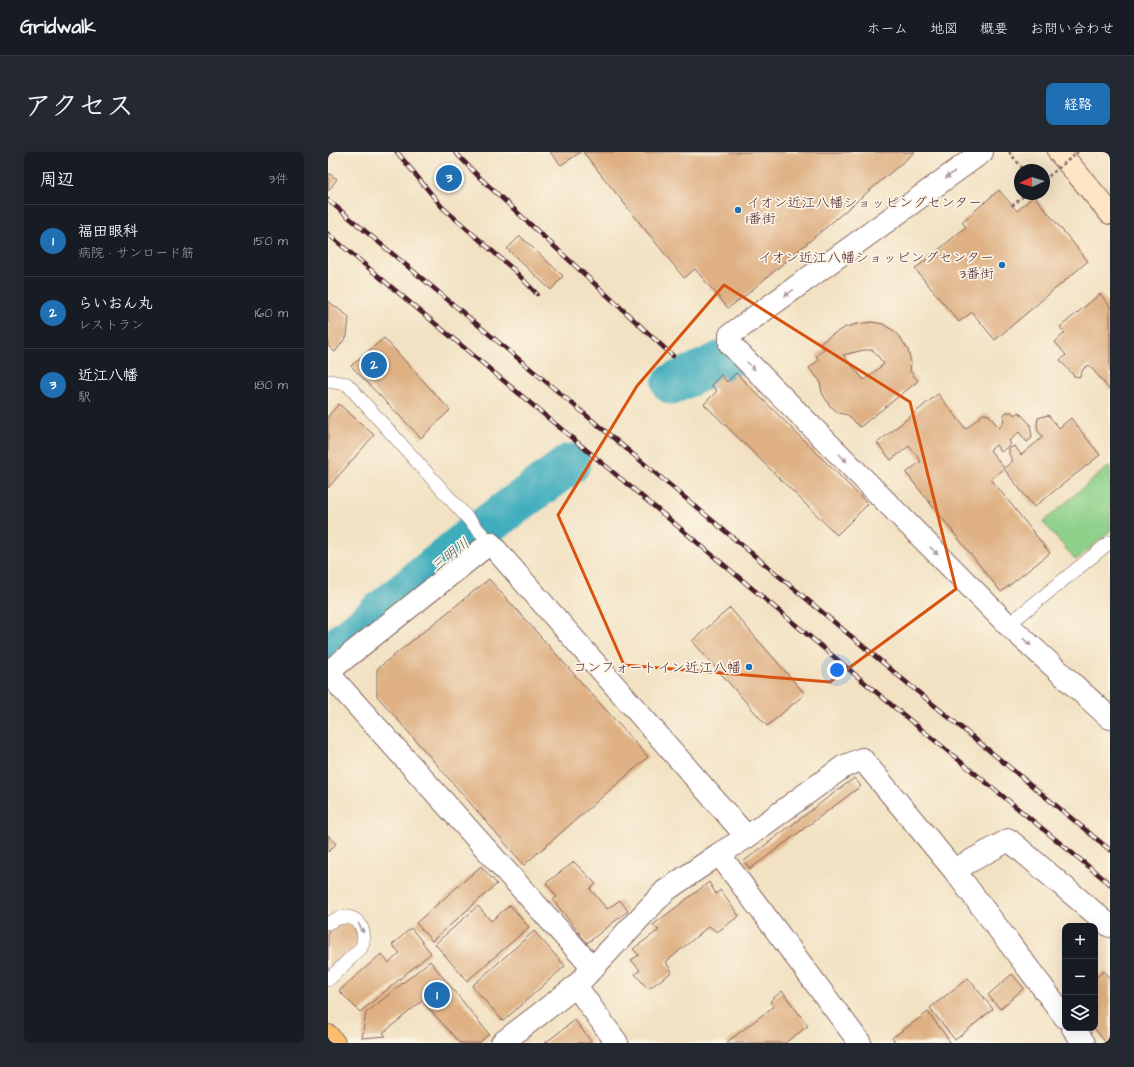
<!DOCTYPE html>
<html lang="ja">
<head>
<meta charset="utf-8">
<style>
	body { margin:0; font-family:"Architects Daughter","Klee One",sans-serif; background:#242831; color:#f1f3f6 }
	.controls { position:absolute; right:12px; bottom:12px; display:grid; overflow:hidden; border-radius:8px; box-shadow:0 4px 16px #0002 }
	.controls button { width:36px; height:36px; display:grid; place-items:center; padding:0; border:0; border-bottom:1px solid #363941; background:#171b24; color:#f1f3f6; font:20px sans-serif }
	.compass { position:absolute; left:686px; top:12px; width:36px; height:36px; border-radius:50%; background:#171b24; box-shadow:0 4px 16px #0002; rotate:266deg }
	.you { position:absolute; left:509px; top:518px; width:14px; height:14px; margin:-10px; border:3px solid #fff; border-radius:50%; background:#1a73e8; box-shadow:0 0 0 6px #1a73e833 }
	.badge { display:grid; place-items:center; width:26px; height:26px; border-radius:50%; background:#1f6fb2; color:#fff; font-size:13px; font-weight:700 }
	.pin { position:absolute; translate:-50% -50%; border:2px solid #fff; box-shadow:0 1px 4px #0006 }
	.list { margin:0; padding:0; list-style:none }
	h2 { display:flex; justify-content:space-between; align-items:center; height:52px; margin:0; padding:0 16px; font-size:17px }
	h2 small { font-size:13px; font-weight:400; color:#9ea1a6 }
	.list li { display:grid; grid-template-columns:26px 1fr auto; gap:12px; align-items:center; box-sizing:border-box; height:72px; padding:0 16px; border-top:1px solid #363941 }
	.list b { display:block; font-size:15px; white-space:nowrap }
	.list p { margin:0; font-size:13px; white-space:nowrap; color:#9ea1a6 }
	.list em { font-size:13px; font-style:normal; color:#9ea1a6 }
	.icon { flex:none; width:22px; height:22px; fill:none; stroke:currentColor; stroke-width:2; stroke-linecap:round; stroke-linejoin:round }
	.map { position:relative; flex:none; width:782px; height:891px; overflow:hidden; border-radius:8px }
	header { display:flex; align-items:center; gap:24px; box-sizing:border-box; height:56px; padding:0 20px; background:#171b24; border-bottom:1px solid #363941 }
	header strong { font-size:19px }
	nav { display:flex; gap:22px; margin-inline-start:auto; font-size:14px }
	.intro { display:flex; align-items:center; justify-content:space-between; box-sizing:border-box; height:96px; padding:0 24px }
	h1 { margin:0; font-size:28px }
	.button { padding:10px 18px; border-radius:8px; background:#1f6fb2; color:#fff; font-size:14px; font-weight:700 }
	main { display:flex; gap:24px; padding:0 24px }
	aside { flex:1; background:#171b24; border-radius:8px; box-shadow:0 4px 16px #0002 }
	.map>svg:first-child { display:block }
	.green { fill:#8ed18a; stroke:#6c785a }
	.lines { fill:none; stroke-linecap:round; stroke-linejoin:round }
	.river { stroke:#3fadbd; stroke-width:41 }
	.building { fill:#deb083; fill-rule:evenodd }
	.lane-casing { stroke:#856360; stroke-width:14 }
	.street-casing { stroke:#856360; stroke-width:24 }
	.secondary-casing { stroke:#856360; stroke-width:24 }
	.primary-casing { stroke:#856360; stroke-width:24 }
	.path { stroke:#856360; stroke-width:2.5; stroke-dasharray:3 3; stroke-linecap:butt }
	.lane { stroke:#fff; stroke-width:13 }
	.street { stroke:#fff; stroke-width:22 }
	.secondary { stroke:#fde5c5; stroke-width:22 }
	.primary { stroke:#fbbd6e; stroke-width:22 }
	.rail-casing { stroke:#4a1f2b; stroke-width:4.5 }
	.rail { stroke:#fcf5e5; stroke-width:3; stroke-dasharray:9; stroke-linecap:butt }
	.path-bridge { stroke:#856360; stroke-width:2.5; stroke-dasharray:3 3; stroke-linecap:butt }
	.oneway { fill:#ae9aa0 }
	.marked { fill:none; stroke:#d8530f; stroke-width:3; stroke-linejoin:round }
	.poi-dot { fill:#1f6fb2; stroke:#fcf5e5; stroke-width:1.5 }
	.labels { text-anchor:middle; stroke-width:3.5; stroke-linejoin:round; paint-order:stroke }
	.poi-label { font-size:14px; fill:#4a1f2b; stroke:#fcf5e5; text-anchor:end }
	.water-label { font-size:15px; font-style:italic; fill:#465865; stroke:#fcf5e5 }
</style>
</head>
<body>
<header>
<strong>Gridwalk</strong>
<nav><a>ホーム</a><a>地図</a><a>概要</a><a>お問い合わせ</a></nav>
</header>
<div class="intro"><h1>アクセス</h1><a class="button">経路</a></div>
<main>
<aside>
<h2>周辺<small>3件</small></h2>
<ul class="list">
<li><span class="badge">1</span><div><b>福田眼科</b><p>病院 · サンロード筋</p></div><em>150 m</em></li>
<li><span class="badge">2</span><div><b>らいおん丸</b><p>レストラン</p></div><em>160 m</em></li>
<li><span class="badge">3</span><div><b>近江八幡</b><p>駅</p></div><em>180 m</em></li>
</ul>
</aside>
<div class="map">
<svg width="782" height="891" viewBox="0 0 782 891">
	<rect width="100%" height="100%" fill="#fcf5e5"/>
	<filter id="ink" filterUnits="userSpaceOnUse"><feTurbulence type="fractalNoise" baseFrequency=".025" numOctaves="2"/><feDisplacementMap in="SourceGraphic" scale="8" xChannelSelector="R" yChannelSelector="G"/><feConvolveMatrix kernelMatrix="1 2 1 2 8 2 1 2 1" color-interpolation-filters="sRGB"/></filter>
	<filter id="wash" filterUnits="userSpaceOnUse"><feTurbulence type="fractalNoise" baseFrequency=".012" numOctaves="4" result="noise"/><feDisplacementMap in="SourceGraphic" scale="16" xChannelSelector="R" yChannelSelector="G"/><feGaussianBlur stdDeviation="0.9" result="paint"/><feColorMatrix in="noise" values="0 0 0 0 0 0 0 0 0 0 0 0 0 0 0 0 0 1.4 0 .05"/><feComposite in="paint" operator="in"/></filter>
	<g filter="url(#wash)">
		<rect width="100%" height="100%" fill="#f2e2c3"/>
		<path class="green" d="M 782,313 L 782,379 L 748,408 L 715,370 Z"/>
		<g class="lines">
			<path class="river" d="M 344,232 L 399,207
				M 5,499 L 139,388 L 242,312"/>
		</g>
		<g id="blocks">
			<path class="building" d="M 222,0 L 253,0 L 233,13 Z
				M 255,0 L 587,0 L 418,143 L 400,156 L 367,117 L 356,126 Z
				M 0,21 L 9,27 L 0,39 Z
				M 671,38 L 689,59 L 706,44 L 760,109 L 667,188 L 644,160 L 631,170 L 587,117 L 638,75 L 634,70 Z
				M 192,84 L 235,124 L 223,138 L 179,97 Z
				M 772,142 L 782,154 L 782,238 L 761,213 L 755,217 L 752,225 L 746,224 L 732,208 L 738,203 L 727,190 L 737,181 L 732,175 Z
				M 0,149 L 21,165 L 19,184 L 7,200 L 0,194 Z
				M 544,170 L 555,172 L 566,179 L 574,188 L 580,198 L 583,210 L 582,219 L 590,229 L 532,275 L 520,263 L 511,261 L 501,253 L 494,241 L 492,229 L 481,216 L 491,208 L 488,204 L 496,197 L 492,192 L 502,184 L 518,175 L 529,172 ZM 536,198 L 545,198 L 556,212 L 536,228 L 515,203 Z
				M 56,186 L 122,258 L 93,286 L 23,214 Z
				M 408,221 L 540,352 L 509,383 L 376,252 L 389,239 L 383,233 L 393,223 L 399,230 Z
				M 610,242 L 638,277 L 655,262 L 661,263 L 671,276 L 675,272 L 676,263 L 678,260 L 684,260 L 686,263 L 691,260 L 702,272 L 704,286 L 699,290 L 691,280 L 681,289 L 683,292 L 673,300 L 668,293 L 662,298 L 676,316 L 685,309 L 681,302 L 681,296 L 687,294 L 693,303 L 715,285 L 710,279 L 709,273 L 710,266 L 720,263 L 731,276 L 743,266 L 772,303 L 706,355 L 676,317 L 663,327 L 722,401 L 673,440 L 578,321 L 593,309 L 581,294 L 563,308 L 549,291 Z
				M 11,252 L 46,283 L 0,336 L 0,264 Z
				M 161,427 L 320,605 L 196,713 L 49,544 L 49,517 Z
				M 402,456 L 477,542 L 439,574 L 364,489 Z
				M 526,626 L 533,634 L 422,717 L 416,709 Z
				M 0,683 L 8,692 L 0,700 Z
				M 246,710 L 268,732 L 262,737 L 279,757 L 292,748 L 300,759 L 259,791 L 225,748 L 229,745 L 218,731 Z
				M 153,714 L 169,732 L 104,789 L 88,771 Z
				M 381,730 L 388,742 L 392,738 L 411,764 L 389,780 L 381,774 L 338,810 L 344,820 L 320,837 L 307,822 L 312,818 L 303,808 L 311,803 L 305,797 L 331,778 L 325,773 Z
				M 182,753 L 201,775 L 139,829 L 107,792 L 150,754 L 163,769 Z
				M 20,771 L 25,774 L 30,784 L 27,794 L 0,819 L 0,778 L 6,772 Z
				M 83,776 L 103,801 L 32,860 L 11,839 L 53,802 L 61,811 L 72,801 L 64,793 Z
				M 206,779 L 237,814 L 175,869 L 144,834 Z
				M 102,809 L 161,882 L 151,891 L 132,891 L 94,849 L 55,881 L 58,884 L 34,886 L 38,861 Z
				M 776,819 L 782,827 L 782,891 L 778,891 L 767,877 L 767,826 Z
				M 684,822 L 696,836 L 672,857 L 660,843 Z
				M 640,826 L 665,857 L 627,888 L 602,856 Z
				M 454,839 L 480,874 L 457,891 L 398,891 L 446,854 L 442,849 Z
				M 600,860 L 623,891 L 568,891 L 564,886 Z
				M 247,868 L 264,891 L 217,891 Z"/>
		</g>
	</g>
	<g filter="url(#ink)">
		<use href="#blocks" fill-opacity="0" stroke="#856360" stroke-width="1"/>
		<g class="lines">
			<g class="lane-casing">
				<path id="lane" d="M 0,229 L 19,232 L 162,391
					M 680,473 L 782,390
					M 0,771 C 6,768 11,765 18,765 C 34,766 39,783 33,796 L 0,828"/>
			</g>
			<g class="street-casing">
				<path id="street" d="M 654,0 L 402,183 L 402,192 L 680,473 L 782,566
					M 0,520 L 162,391 L 419,685
					M 0,521 L 265,816
					M 391,702 L 532,891
					M 626,718 L 681,688 L 782,774
					M 248,834 L 289,891
					M 745,876 L 756,891
					M 174,891 L 248,834 L 337,739 L 391,702 L 419,685 L 515,615 L 534,607 L 626,718 L 737,865"/>
			</g>
			<g class="secondary-casing">
				<path id="secondary" d="M 731,0 L 782,61"/>
			</g>
			<g class="primary-casing">
				<path id="primary" d="M 0,884 L 6,891"/>
			</g>
			<path class="path" d="M 681,0 L 696,18
				M 684,54 L 698,42"/>
			<use href="#lane" class="lane"/>
			<use href="#street" class="street"/>
			<use href="#secondary" class="secondary"/>
			<use href="#primary" class="primary"/>
			<g class="rail-casing">
				<path id="rail" d="M 69,0 L 114,55 L 186,118 L 209,142
					M 127,0 L 151,25 L 345,204
					M 0,48 L 584,535 L 782,698
					M 0,82 L 566,555 L 782,732"/>
			</g>
			<use href="#rail" class="rail"/>
			<path class="path-bridge" d="M 716,28 L 750,0"/>
		</g>
		<defs><path id="oneway-solid" d="M-6-.8H1V-3.2L6.5 0L1 3.2V.8H-6Z"/></defs>
		<g class="oneway">
			<use href="#oneway-solid" transform="translate(622 23) rotate(144)"/>
			<use href="#oneway-solid" transform="translate(461 141) rotate(144)"/>
			<use href="#oneway-solid" transform="translate(423 214) rotate(45)"/>
			<use href="#oneway-solid" transform="translate(515 306) rotate(45)"/>
			<use href="#oneway-solid" transform="translate(606 399) rotate(45)"/>
			<use href="#oneway-solid" transform="translate(699 490) rotate(42)"/>
			<use href="#oneway-solid" transform="translate(33 776) rotate(61)"/>
		</g>
	</g>
	<path class="marked" d="M 396,133 L 582,250 L 628,437 L 502,530 L 296,513 L 230,363 L 309,234 Z"/>
	<g class="poi-dot">
		<circle cx="410" cy="58" r="4"/>
		<circle cx="674" cy="113" r="4"/>
		<circle cx="421" cy="515" r="4"/>
	</g>
	<g class="labels">
		<g class="poi-label">
			<text x="418" y="55" text-anchor="start">イオン近江八幡ショッピングセンター<tspan x="418" dy="16">1番街</tspan></text>
			<text x="666" y="110">イオン近江八幡ショッピングセンター<tspan x="666" dy="16">3番街</tspan></text>
			<text x="413" y="520">コンフォートイン近江八幡</text>
		</g>
		<g class="water-label">
			<text transform="translate(122 403) rotate(-39)" y="5">三明川</text>
		</g>
	</g>
</svg>
<div class="controls">
<button>+</button>
<button>−</button>
<button><svg class="icon" aria-label="layers" viewBox="0 0 24 24"><path d="M12 4l9 5-9 5-9-5zM3 14l9 5 9-5"/></svg></button>
</div>
<svg class="compass" viewBox="-18 -18 36 36"><path d="M0-13l5 13h-10z" fill="#e53935"/><path d="M0 13l5-13h-10z" fill="#9ea1a6"/></svg>
<div class="you"></div>
<div class="pin badge" style="left:109px;top:843px">1</div>
<div class="pin badge" style="left:46px;top:213px">2</div>
<div class="pin badge" style="left:121px;top:26px">3</div>
</div>
</main>
</body>
</html>
